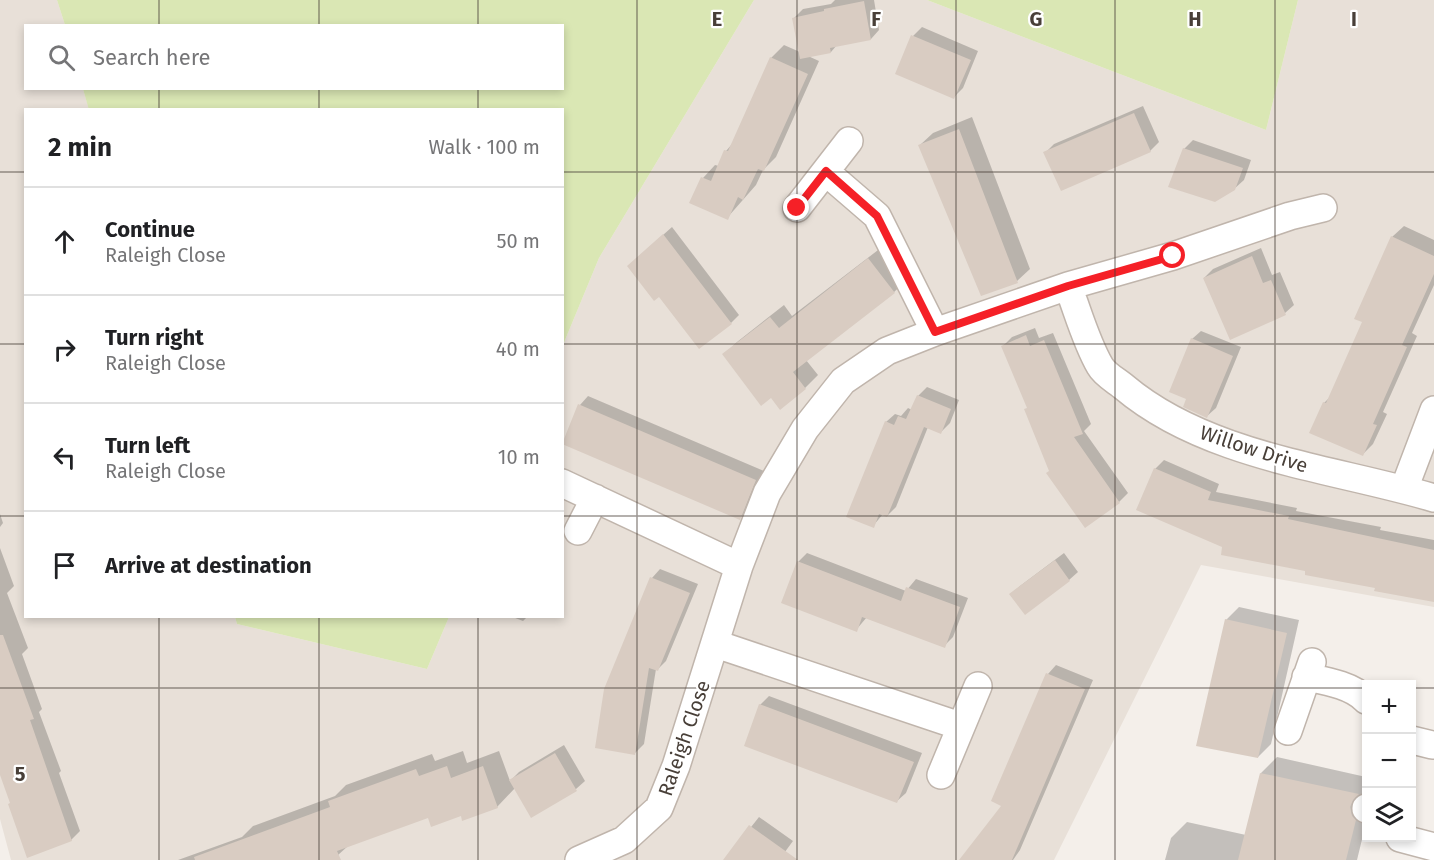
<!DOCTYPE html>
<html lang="en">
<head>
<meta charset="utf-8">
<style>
	body { margin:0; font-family:"Fira Sans",sans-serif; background:#f6f6f6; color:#202124 }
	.controls { position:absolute; right:18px; bottom:18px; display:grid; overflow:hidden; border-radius:0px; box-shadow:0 3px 9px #0003 }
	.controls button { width:54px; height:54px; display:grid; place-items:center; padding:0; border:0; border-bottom:2px solid #e0e0e0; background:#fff; color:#202124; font:30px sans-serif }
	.stop { position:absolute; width:18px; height:18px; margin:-14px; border:4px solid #f52027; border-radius:50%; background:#fff }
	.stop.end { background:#f52027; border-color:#fff; box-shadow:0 2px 6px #0008 }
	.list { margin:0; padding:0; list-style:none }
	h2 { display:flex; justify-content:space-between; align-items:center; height:78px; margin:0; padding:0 24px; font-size:26px }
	h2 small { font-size:20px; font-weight:400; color:#757577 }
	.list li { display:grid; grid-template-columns:39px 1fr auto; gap:18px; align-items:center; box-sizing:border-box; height:108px; padding:0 24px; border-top:2px solid #e0e0e0 }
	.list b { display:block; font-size:22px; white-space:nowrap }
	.list p { margin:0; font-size:20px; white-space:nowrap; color:#757577 }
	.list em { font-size:20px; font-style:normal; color:#757577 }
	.icon { flex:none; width:33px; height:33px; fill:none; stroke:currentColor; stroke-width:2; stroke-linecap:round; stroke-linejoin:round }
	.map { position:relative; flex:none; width:1434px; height:860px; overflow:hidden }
	.search { position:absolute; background:#fff; box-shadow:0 3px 9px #0003; left:24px; top:24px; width:540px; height:66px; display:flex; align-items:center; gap:15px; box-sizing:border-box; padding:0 21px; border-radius:0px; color:#757577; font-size:22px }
	.panel { position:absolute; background:#fff; box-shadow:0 3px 9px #0003; left:24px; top:108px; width:540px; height:510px; border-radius:0px }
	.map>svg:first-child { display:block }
	.residential { fill:#e8e0d8 }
	.green { fill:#dae7b4 }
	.shadow { fill:#0003 }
	.building { fill:#d9ccc2 }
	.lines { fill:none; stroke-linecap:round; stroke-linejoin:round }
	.minor-casing { stroke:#c0b5ac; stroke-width:30 }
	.minor { stroke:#fff; stroke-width:27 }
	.route { stroke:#f52027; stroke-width:8 }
	.grid { fill:none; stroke:#483f38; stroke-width:1.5; stroke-opacity:0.55 }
	.labels { text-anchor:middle; stroke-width:4.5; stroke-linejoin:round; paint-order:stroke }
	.street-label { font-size:20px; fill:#483f38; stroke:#fff }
	.grid-label { font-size:20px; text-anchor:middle; font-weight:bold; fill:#483f38; stroke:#fff; stroke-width:4.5; stroke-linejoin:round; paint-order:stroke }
</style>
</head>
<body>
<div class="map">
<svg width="1434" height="860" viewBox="0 0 1434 860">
	<rect width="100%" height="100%" fill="#f4efea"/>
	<path class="residential" d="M 0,0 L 57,0 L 65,25 L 26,26 L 26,88 L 83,89 L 89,109 L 26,110 L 26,616 L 235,617 L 237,624 L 427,669 L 449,617 L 562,616 L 563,345 L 599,258 L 754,0 L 927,0 L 1266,130 L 1298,0 L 1434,0 L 1434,607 L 1201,565 L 1054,860 L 11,860 L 0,819 Z"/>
	<path class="green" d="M 57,0 L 754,0 L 599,258 L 563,345 L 562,110 L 89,110 L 83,89 L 562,88 L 562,26 L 65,25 Z
		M 927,0 L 1298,0 L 1266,130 Z
		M 235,617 L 235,616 L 449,617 L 427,669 L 237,624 Z"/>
	<path class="shadow" d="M 835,0 L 874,0 L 879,30 L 871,39 L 837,45 L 831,52 L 808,56 L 819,61 L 776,157 L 763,170 L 756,185 L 727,218 L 703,178 L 715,165 L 719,166 L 726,151 L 733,143 L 771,58 L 784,45 L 800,52 L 794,18 L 803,9 L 831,4 Z
		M 922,27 L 978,51 L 963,88 L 954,97 L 913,36 Z
		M 1143,106 L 1159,142 L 1150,151 L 1045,153 L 1054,144 Z
		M 972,117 L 1030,269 L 1017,281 L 920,145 L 933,133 Z
		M 1193,140 L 1251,160 L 1244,180 L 1234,189 L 1184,149 Z
		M 1404,226 L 1434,240 L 1434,285 L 1412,333 L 1417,336 L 1383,412 L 1387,414 L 1373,444 L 1362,455 L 1324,403 L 1331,396 L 1364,322 L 1392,237 Z
		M 672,227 L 739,315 L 731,323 L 637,258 Z
		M 882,247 L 907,280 L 894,292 L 806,360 L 818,375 L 805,388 L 771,396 L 724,355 L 737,342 L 784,305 L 792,316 Z
		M 1261,248 L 1272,275 L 1280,272 L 1294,305 L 1285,313 L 1231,338 L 1204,278 L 1213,269 Z
		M 1035,328 L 1039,338 L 1053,333 L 1091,424 L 1084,431 L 1128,493 L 1119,502 L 1050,471 L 1028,407 L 1003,346 L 1012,337 Z
		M 1201,331 L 1241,347 L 1216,408 L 1207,416 L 1188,398 L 1192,339 Z
		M 927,387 L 959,400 L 950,423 L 941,432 L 928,427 L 896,507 L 887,516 L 883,514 L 873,526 L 886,422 L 895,414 L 901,416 L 908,408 L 912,410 L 918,396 Z
		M 588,396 L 764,471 L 748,509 L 740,518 L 564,442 L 580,405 Z
		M 1164,460 L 1219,484 L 1216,492 L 1297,508 L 1296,511 L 1381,527 L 1380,530 L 1434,540 L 1434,599 L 1307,570 L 1224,546 L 1155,469 Z
		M 0,514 L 3,523 L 0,527 Z
		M 0,548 L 14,586 L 7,593 L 28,648 L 22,654 L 42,709 L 39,712 L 61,771 L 59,773 L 80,831 L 71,840 L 12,802 L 0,771 Z
		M 807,553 L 906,591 L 916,579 L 968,598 L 953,637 L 944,646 L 867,617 L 856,630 L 798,562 Z
		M 1064,553 L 1078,572 L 1069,580 L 1011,594 L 1020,586 Z
		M 660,569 L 698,584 L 666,661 L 658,669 L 656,669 L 644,744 L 635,753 L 652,578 Z
		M 1239,607 L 1299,620 L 1271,744 L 1258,757 L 1226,620 Z
		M 510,616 L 528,616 L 523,621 Z
		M 1056,665 L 1093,680 L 1020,850 L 1013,860 L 961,860 L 1003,805 L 993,801 L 1048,674 Z
		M 769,696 L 922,753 L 906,793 L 897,801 L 760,705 Z
		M 564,745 L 585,781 L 576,789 L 515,788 L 497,807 L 462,814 L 429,816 L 348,846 L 338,855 L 325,860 L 178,860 L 242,837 L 253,826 L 335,796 L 346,785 L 432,754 L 435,761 L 463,751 L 467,763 L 499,751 L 510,781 L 519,772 Z
		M 1277,757 L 1366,777 L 1366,823 L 1357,860 L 1165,860 L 1171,838 L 1187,822 L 1246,835 L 1261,773 Z
		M 759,817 L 793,841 L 779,860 L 725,860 Z"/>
	<path class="building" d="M 864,1 L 871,40 L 830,48 L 831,53 L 800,59 L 792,18 L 824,11 L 824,9 Z
		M 911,35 L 971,60 L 954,99 L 895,74 Z
		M 770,57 L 808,74 L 764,171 L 758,169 L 743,200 L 738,197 L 728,220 L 689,203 L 701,177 L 711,181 L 724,150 L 728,151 Z
		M 1134,113 L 1151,152 L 1061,191 L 1043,152 Z
		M 959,129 L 1018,283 L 981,296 L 918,145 Z
		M 1183,148 L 1243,168 L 1235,190 L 1215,202 L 1168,187 Z
		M 663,234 L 732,324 L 699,349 L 659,297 L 654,301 L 627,266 Z
		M 1391,236 L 1434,256 L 1434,274 L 1402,345 L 1407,347 L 1373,424 L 1377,425 L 1363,456 L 1309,433 L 1323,402 L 1326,403 L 1362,322 L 1354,319 Z
		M 1252,256 L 1263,283 L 1271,280 L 1286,315 L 1230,340 L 1203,278 Z
		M 868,258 L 895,293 L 793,372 L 806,389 L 780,410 L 771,398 L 761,406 L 722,354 L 770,317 L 779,328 Z
		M 1026,335 L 1030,346 L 1044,340 L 1083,434 L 1074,437 L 1120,503 L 1085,528 L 1046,473 L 1049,471 L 1024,409 L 1027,408 L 1001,346 Z
		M 1191,338 L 1233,356 L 1207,418 L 1183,407 L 1186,399 L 1169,392 Z
		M 917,395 L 951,409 L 941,434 L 924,427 L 887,517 L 879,514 L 874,528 L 846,517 L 885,421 L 894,425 L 898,416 L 906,419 Z
		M 578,404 L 756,480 L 740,520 L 562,444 Z
		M 1154,468 L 1211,492 L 1208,500 L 1289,516 L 1288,519 L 1434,550 L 1434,602 L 1374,591 L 1375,588 L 1305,575 L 1305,571 L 1221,555 L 1222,547 L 1136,510 Z
		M 1055,560 L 1070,581 L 1025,615 L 1009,594 Z
		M 797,561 L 901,601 L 906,587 L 960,607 L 945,648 L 862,617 L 857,632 L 781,603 Z
		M 650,577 L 690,593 L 658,671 L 649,668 L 635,755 L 595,748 L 604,689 Z
		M 1225,619 L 1287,633 L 1258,758 L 1196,746 Z
		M 0,635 L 3,635 L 34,719 L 30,720 L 72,841 L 27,858 L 8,804 L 10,803 L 0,775 Z
		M 1046,673 L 1085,689 L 1012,860 L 959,860 L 1001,806 L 991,801 Z
		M 759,704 L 914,762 L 897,803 L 744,746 Z
		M 555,753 L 577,791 L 531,818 L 509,780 Z
		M 447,766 L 451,778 L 483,766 L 498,808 L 462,821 L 461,816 L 431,827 L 428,818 L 337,851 L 341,860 L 195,860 L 194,857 L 330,807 L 328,801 L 416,769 L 419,776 Z
		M 1260,773 L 1359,794 L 1353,800 L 1350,807 L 1352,816 L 1356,820 L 1346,860 L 1238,860 Z
		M 749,825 L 798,860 L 723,860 Z"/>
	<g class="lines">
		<g class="minor-casing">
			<path id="minor" d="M 826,172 L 877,216 L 935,332
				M 797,208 L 849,141
				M 1068,286 C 1078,312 1086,342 1100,366 C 1105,375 1117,381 1124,387 C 1207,457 1333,468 1434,498
				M 562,483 L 739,566
				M 1404,489 L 1434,410
				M 578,531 L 595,498
				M 716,644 L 960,726
				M 1306,677 C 1326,681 1352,685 1366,700
				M 1288,731 L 1312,662
				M 1412,740 L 1432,745
				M 941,775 L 978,686
				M 1366,808 L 1366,809
				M 1400,838 L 1434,847
				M 579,860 L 624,840 L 659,808 L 676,766 L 739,566 L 767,493 L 805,429 L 843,381 L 887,351 L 935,332 L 1068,286 L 1173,256 L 1290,216 L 1323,208"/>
		</g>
		<use href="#minor" class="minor"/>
	</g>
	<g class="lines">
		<path class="route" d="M 797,208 L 826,171 L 877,216 L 935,332 L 1068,286 L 1173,256"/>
	</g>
	<path class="grid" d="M 159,0 L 159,26M 319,0 L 319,26M 478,0 L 478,26M 637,0 L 637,860M 797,0 L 797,860M 956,0 L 956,860M 1115,0 L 1115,860M 1275,0 L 1275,860M 159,88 L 159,110M 319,88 L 319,110M 478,88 L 478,110M 0,172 L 26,172M 562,172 L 1434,172M 0,344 L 26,344M 562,344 L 1434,344M 0,516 L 26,516M 562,516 L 1434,516M 159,616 L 159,860M 319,616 L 319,860M 478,616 L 478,860M 0,688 L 1366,688M 1412,688 L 1434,688"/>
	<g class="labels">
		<g class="street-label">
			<text transform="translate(1254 449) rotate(18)" y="7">Willow Drive</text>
			<text transform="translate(684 738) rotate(-71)" y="7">Raleigh Close</text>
		</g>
	</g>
	<g class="grid-label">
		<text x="717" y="26">E</text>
		<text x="876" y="26">F</text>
		<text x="1036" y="26">G</text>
		<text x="1195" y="26">H</text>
		<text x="1354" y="26">I</text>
		<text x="20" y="781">5</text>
	</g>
</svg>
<div class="controls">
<button>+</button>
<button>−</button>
<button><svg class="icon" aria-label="layers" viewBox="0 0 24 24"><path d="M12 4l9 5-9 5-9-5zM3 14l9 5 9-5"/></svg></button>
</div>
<div class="stop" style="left:1173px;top:256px"></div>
<div class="stop end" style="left:797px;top:208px"></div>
<div class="search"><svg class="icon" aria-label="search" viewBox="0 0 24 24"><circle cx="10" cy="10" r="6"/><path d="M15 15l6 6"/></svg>Search here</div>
<section class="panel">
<h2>2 min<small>Walk · 100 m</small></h2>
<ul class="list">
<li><svg class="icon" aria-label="ahead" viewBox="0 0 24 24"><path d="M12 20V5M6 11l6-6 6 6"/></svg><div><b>Continue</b><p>Raleigh Close</p></div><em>50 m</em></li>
<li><svg class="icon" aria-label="right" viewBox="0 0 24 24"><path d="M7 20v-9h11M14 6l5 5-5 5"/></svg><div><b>Turn right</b><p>Raleigh Close</p></div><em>40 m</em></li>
<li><svg class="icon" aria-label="left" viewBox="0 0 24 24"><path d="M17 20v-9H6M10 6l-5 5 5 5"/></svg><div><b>Turn left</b><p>Raleigh Close</p></div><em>10 m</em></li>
<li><svg class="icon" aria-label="arrive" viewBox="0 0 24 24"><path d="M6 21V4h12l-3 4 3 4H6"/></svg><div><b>Arrive at destination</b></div></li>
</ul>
</section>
</div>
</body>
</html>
